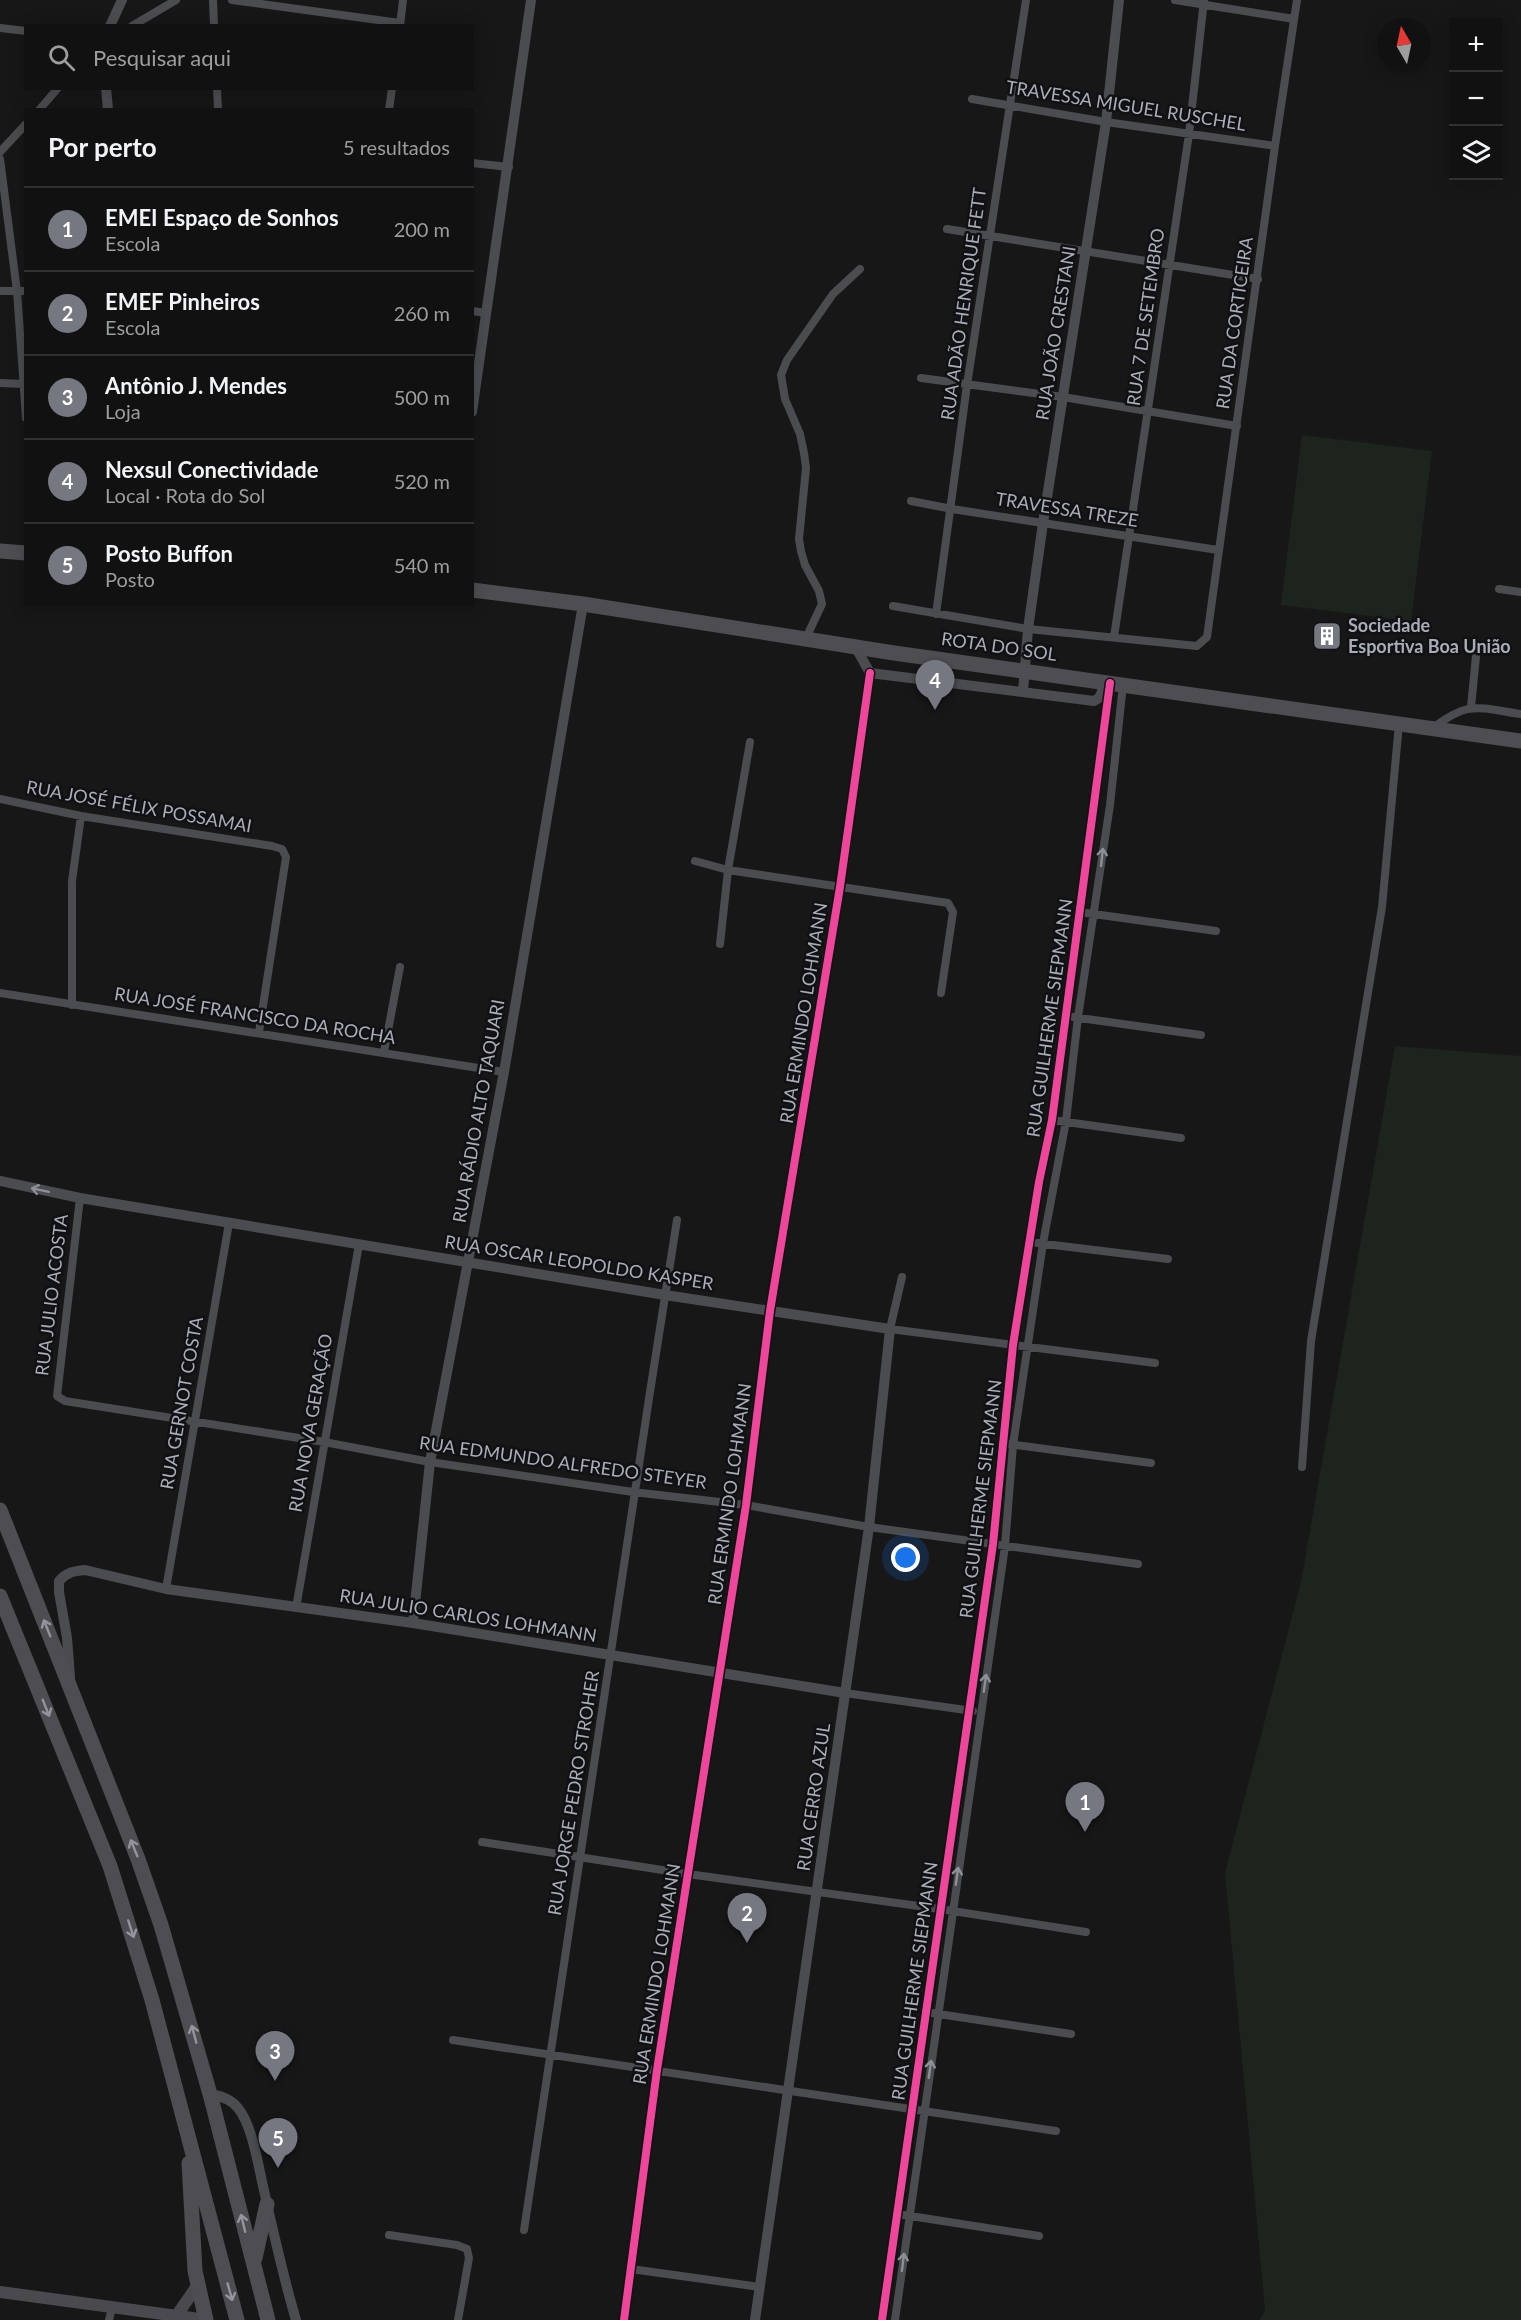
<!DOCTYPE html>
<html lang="pt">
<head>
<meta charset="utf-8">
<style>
	body { margin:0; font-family:Lato,sans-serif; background:#1e1f1f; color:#f1f3f6 }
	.controls { position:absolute; right:18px; top:18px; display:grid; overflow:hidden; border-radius:0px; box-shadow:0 3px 15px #0003 }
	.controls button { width:54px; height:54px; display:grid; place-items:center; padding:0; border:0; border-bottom:2px solid #303131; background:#111; color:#f1f3f6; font:30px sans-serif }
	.compass { position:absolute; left:1377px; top:18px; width:54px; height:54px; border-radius:50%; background:#111; box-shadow:0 3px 15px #0003; rotate:351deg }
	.you { position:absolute; left:906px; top:1558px; width:21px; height:21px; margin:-15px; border:4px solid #fff; border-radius:50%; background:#1a73e8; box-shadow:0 0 0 9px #1a73e833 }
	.badge { display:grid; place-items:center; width:39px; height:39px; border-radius:50%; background:#757880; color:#fff; font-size:20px; font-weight:700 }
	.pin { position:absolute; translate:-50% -50px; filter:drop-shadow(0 2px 3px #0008) }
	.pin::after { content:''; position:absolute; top:32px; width:21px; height:18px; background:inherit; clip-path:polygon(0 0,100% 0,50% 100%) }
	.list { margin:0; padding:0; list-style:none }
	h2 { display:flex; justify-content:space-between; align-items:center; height:78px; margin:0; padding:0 24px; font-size:26px }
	h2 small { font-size:20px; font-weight:400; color:#9c9d9f }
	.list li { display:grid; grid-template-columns:39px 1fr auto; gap:18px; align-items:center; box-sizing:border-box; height:84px; padding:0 24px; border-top:2px solid #303131 }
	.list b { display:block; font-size:22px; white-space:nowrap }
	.list p { margin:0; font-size:20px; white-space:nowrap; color:#9c9d9f }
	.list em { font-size:20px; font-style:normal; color:#9c9d9f }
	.icon { flex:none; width:33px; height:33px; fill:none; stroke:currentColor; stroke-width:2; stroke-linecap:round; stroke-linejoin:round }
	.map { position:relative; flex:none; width:1521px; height:2320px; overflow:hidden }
	.search { position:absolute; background:#111; box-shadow:0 3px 15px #0003; left:24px; top:24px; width:450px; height:66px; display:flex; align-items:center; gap:15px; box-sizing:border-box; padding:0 21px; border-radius:0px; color:#9c9d9f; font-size:22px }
	.panel { position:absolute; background:#111; box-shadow:0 3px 15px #0003; left:24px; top:108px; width:450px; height:498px; border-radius:0px }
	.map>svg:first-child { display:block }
	.green { fill:#1d241e }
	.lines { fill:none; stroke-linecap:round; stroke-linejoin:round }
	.minor { stroke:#4b4c50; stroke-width:8 }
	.tertiary { stroke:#4b4c50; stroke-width:10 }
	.secondary { stroke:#4a4a4e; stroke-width:12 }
	.trunk { stroke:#4e4e52; stroke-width:15 }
	.cycleway-casing { stroke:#111113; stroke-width:11 }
	.cycleway { stroke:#ed469a; stroke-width:8 }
	.oneway { stroke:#8c9099 }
	.oneway2 { stroke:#92959e }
	.labels { text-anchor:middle; stroke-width:5; stroke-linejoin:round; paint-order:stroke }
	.street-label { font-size:18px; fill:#a8adb8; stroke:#111113 }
	.poi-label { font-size:18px; font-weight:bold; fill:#a8adb8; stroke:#111113; text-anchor:start }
</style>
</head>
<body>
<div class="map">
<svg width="1521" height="2320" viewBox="0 0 1521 2320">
	<rect width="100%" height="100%" fill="#171717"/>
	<path class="green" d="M 1302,435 L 1432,451 L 1411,621 L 1281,605 Z
		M 1395,1046 L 1521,1056 L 1521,2320 L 1260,2320 L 1265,2310 L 1225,1873 L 1301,1582 Z"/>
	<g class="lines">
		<path class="minor" d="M 213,0 L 214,26
			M 232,0 L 400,23
			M 1175,0 L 1294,19
			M 132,26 L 176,0
			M 400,26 L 403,0
			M 0,28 L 26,31
			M 217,88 L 218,110
			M 972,99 L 1106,122 L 1275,146
			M 39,110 L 58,88
			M 389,110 L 392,88
			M 0,152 L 26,124
			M 0,159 L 17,291 L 26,418
			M 472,163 L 509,167
			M 947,229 L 1258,279
			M 0,291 L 26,291
			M 472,311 L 486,313
			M 921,378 L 1063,397 L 1237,426
			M 0,383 L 23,384
			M 911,501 L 952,509 L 1218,550
			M 1499,589 L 1521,592
			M 893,606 L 1028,629 L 1197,646 L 1207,637 L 1275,146 L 1297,0
			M 936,614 L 967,385 L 1026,0
			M 1114,637 L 1189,134 L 1204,0
			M 806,638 L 822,604 L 819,591 L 805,565 L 801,551 L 799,539 L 806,468 L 804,453 L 800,434 L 785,399 L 781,375 L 787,360 L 833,294 L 860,269
			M 1471,707 L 1477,646
			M 1433,728 C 1469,700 1479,708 1521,714
			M 0,799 L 81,816 L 272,846 L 282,849 L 286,857 L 259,1032
			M 695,861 L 728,870 L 948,903 L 953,912 L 941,993
			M 1079,912 L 1216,931
			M 720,944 L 728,870 L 750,742
			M 0,993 L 504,1072
			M 72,1005 L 72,881 L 81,816
			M 1073,1017 L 1201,1035
			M 384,1052 L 400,967
			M 1052,1120 L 1181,1138
			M 80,1198 L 57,1396 L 65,1401 L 324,1442 L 430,1462 L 633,1492 L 746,1505 L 869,1527 L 1138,1564
			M 1037,1243 L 1168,1259
			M 902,1277 L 890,1329 L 1155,1363
			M 1009,1444 L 1151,1463
			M 1302,1467 L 1311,1341 L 1382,907 L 1399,724
			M 166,1589 L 229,1223
			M 296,1608 L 359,1244
			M 845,1693 L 973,1711
			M 482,1842 L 688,1874 L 940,1909 L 1086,1932
			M 932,2013 L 1071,2034
			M 453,2040 L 1056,2131
			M 904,2215 L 1039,2236
			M 524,2230 C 577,1893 623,1556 677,1220
			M 389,2235 L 457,2245 L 467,2249 L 469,2258 L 458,2320
			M 631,2269 L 760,2287
			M 109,2320 L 112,2308
			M 624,2320 L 657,2070 L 746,1505 L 770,1311
			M 882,2320 L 993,1544 L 1013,1345 L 1039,1182 L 1052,1120 L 1110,683
			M 895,2320 L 1005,1546 L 1013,1445 L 1043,1243 L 1066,1121 L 1078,1017 L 1110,805 L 1123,685"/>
		<path class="tertiary" d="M 110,26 L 122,0
			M 106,88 L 108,110
			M 472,412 L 531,0
			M 855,646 L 870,673
			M 870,673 L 1094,701 C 1103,697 1102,690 1103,681
			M 1023,692 L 1028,629 L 1043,523 L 1106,122 L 1119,0
			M 0,1181 L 80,1198 L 665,1295 L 890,1329 L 869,1527 L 755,2320
			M 770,1311 L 840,887 L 870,673
			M 413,1623 L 430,1462 L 504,1072 L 583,604
			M 70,1677 L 67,1638 L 59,1592 L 59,1581 C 67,1572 74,1571 85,1570 L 166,1589 L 413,1623 L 845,1693
			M 210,2094 C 221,2096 231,2099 238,2108 C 252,2125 258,2164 263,2186 C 273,2231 283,2276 296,2320"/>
		<path class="secondary" d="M 0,2292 L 207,2320
			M 177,2315 L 197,2286"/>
		<path class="trunk" d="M 0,551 L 26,553
			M 472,590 L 583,604 L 894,653 L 1521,741
			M 0,1510 L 138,1859 L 161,1925 L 210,2094 L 268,2320
			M 0,1596 L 110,1866 L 152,2000 L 237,2320
			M 189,2163 L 195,2271 L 206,2320
			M 255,2258 L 267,2204"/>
		<g class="cycleway-casing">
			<path id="cycleway" d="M 624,2320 L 657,2070 L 746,1505 L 770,1311 L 840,887 L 870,673
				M 882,2320 L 993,1544 L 1013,1345 L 1039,1182 L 1052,1120 L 1110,683"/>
		</g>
		<use href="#cycleway" class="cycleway"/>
	</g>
	<defs><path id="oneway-shaft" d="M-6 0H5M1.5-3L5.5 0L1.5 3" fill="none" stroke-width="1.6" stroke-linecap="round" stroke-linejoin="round" transform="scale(1.5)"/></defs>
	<g class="oneway">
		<use href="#oneway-shaft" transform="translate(1102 857) rotate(-84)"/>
		<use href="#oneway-shaft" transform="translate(40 1190) rotate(-168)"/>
		<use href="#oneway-shaft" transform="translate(985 1683) rotate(-82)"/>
		<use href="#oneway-shaft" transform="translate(957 1876) rotate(-82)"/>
		<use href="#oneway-shaft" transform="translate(930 2069) rotate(-82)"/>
		<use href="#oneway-shaft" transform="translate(903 2262) rotate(-83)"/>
	</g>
	<g class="oneway2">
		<use href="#oneway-shaft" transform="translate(47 1628) rotate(-112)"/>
		<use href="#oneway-shaft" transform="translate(46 1708) rotate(68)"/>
		<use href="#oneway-shaft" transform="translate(134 1848) rotate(-112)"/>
		<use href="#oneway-shaft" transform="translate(131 1929) rotate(72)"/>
		<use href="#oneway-shaft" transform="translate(194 2034) rotate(-105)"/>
		<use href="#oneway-shaft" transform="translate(243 2223) rotate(-104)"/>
		<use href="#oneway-shaft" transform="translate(230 2292) rotate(74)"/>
	</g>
	<defs>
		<g id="building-square" transform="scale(1.5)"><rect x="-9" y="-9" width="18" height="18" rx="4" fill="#757880" stroke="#111113"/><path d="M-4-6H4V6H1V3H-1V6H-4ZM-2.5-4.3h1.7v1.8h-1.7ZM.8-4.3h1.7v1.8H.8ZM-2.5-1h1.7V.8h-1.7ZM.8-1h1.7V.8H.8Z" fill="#fff"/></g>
	</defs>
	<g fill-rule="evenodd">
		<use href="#building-square" x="1327" y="636"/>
	</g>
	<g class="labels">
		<g class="street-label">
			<text transform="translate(1126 106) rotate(9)" y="6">TRAVESSA MIGUEL RUSCHEL</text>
			<text transform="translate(964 304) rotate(-82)" y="6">RUA ADÃO HENRIQUE FETT</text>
			<text transform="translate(1146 317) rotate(-82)" y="6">RUA 7 DE SETEMBRO</text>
			<text transform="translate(1235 323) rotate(-82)" y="6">RUA DA CORTICEIRA</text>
			<text transform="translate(1056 333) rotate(-81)" y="6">RUA JOÃO CRESTANI</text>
			<text transform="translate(1067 510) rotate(9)" y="6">TRAVESSA TREZE</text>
			<text transform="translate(999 647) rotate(8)" y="6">ROTA DO SOL</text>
			<text transform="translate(139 807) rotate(10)" y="6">RUA JOSÉ FÉLIX POSSAMAI</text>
			<text transform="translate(804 1013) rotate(-81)" y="6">RUA ERMINDO LOHMANN</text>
			<text transform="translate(255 1016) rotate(9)" y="6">RUA JOSÉ FRANCISCO DA ROCHA</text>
			<text transform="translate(1050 1018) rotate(-82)" y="6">RUA GUILHERME SIEPMANN</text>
			<text transform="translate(479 1111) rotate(-80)" y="6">RUA RÁDIO ALTO TAQUARI</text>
			<text transform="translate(579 1263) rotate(9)" y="6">RUA OSCAR LEOPOLDO KASPER</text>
			<text transform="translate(52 1295) rotate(-83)" y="6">RUA JULIO ACOSTA</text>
			<text transform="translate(182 1403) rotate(-80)" y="6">RUA GERNOT COSTA</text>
			<text transform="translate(311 1423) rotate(-80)" y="6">RUA NOVA GERAÇÃO</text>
			<text transform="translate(563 1463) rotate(8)" y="6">RUA EDMUNDO ALFREDO STEYER</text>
			<text transform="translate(730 1494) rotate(-82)" y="6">RUA ERMINDO LOHMANN</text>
			<text transform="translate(981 1499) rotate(-83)" y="6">RUA GUILHERME SIEPMANN</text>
			<text transform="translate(468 1616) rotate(9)" y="6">RUA JULIO CARLOS LOHMANN</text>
			<text transform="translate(574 1793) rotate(-81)" y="6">RUA JORGE PEDRO STROHER</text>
			<text transform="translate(814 1797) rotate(-82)" y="6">RUA CERRO AZUL</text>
			<text transform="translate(657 1974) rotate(-81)" y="6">RUA ERMINDO LOHMANN</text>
			<text transform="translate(915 1981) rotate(-82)" y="6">RUA GUILHERME SIEPMANN</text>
		</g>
		<g class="poi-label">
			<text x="1348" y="632">Sociedade<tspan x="1348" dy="21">Esportiva Boa União</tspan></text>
		</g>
	</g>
</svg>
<div class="controls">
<button>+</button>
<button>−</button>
<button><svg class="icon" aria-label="layers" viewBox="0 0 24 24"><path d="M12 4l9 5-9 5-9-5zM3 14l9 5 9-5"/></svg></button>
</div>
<svg class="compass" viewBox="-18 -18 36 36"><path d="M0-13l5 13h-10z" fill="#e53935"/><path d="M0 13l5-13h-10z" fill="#9c9d9f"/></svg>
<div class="you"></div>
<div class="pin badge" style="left:1085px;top:1832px">1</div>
<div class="pin badge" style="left:747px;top:1943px">2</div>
<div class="pin badge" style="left:275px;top:2081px">3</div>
<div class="pin badge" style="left:935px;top:710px">4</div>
<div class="pin badge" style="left:278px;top:2168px">5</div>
<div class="search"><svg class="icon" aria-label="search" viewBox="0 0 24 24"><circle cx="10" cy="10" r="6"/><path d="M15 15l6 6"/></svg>Pesquisar aqui</div>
<section class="panel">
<h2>Por perto<small>5 resultados</small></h2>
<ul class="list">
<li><span class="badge">1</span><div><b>EMEI Espaço de Sonhos</b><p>Escola</p></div><em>200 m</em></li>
<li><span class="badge">2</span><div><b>EMEF Pinheiros</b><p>Escola</p></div><em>260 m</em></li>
<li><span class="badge">3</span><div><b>Antônio J. Mendes</b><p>Loja</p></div><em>500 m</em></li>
<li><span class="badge">4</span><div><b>Nexsul Conectividade</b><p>Local · Rota do Sol</p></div><em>520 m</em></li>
<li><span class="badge">5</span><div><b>Posto Buffon</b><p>Posto</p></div><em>540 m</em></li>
</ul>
</section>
</div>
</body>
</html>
